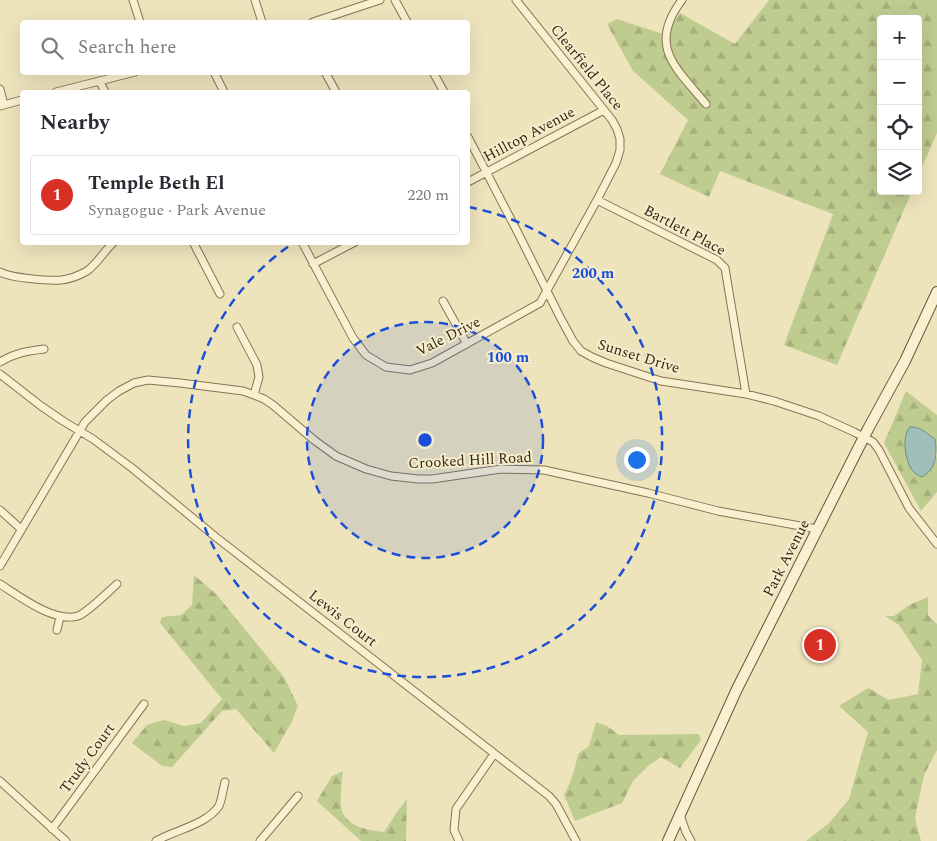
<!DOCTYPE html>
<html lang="en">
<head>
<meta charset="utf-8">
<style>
	body { margin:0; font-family:Spectral,serif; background:#f7f7f7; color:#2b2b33 }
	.controls { position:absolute; right:15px; top:15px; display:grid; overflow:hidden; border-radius:5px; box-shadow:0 5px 20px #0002 }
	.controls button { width:45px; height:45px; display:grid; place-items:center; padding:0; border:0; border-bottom:1px solid #e1e1e2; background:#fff; color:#2b2b33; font:25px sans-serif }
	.you { position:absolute; left:636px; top:459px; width:18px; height:18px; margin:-12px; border:4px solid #fff; border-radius:50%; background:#1a73e8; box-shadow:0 0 0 8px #1a73e833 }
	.badge { display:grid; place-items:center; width:32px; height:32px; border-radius:50%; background:#d93025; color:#fff; font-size:16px; font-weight:700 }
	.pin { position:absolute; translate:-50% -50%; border:2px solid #fff; box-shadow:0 1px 5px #0006 }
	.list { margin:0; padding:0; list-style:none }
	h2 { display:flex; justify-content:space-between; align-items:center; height:65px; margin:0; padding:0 20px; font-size:21px }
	h2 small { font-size:16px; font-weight:400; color:#7c7c81 }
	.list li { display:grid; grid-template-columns:32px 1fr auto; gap:15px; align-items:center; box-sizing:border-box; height:80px; margin:0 10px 10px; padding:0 10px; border:1px solid #e1e1e2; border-radius:5px }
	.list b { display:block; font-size:19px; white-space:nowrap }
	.list p { margin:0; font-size:16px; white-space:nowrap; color:#7c7c81 }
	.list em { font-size:16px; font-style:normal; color:#7c7c81 }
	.icon { flex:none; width:28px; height:28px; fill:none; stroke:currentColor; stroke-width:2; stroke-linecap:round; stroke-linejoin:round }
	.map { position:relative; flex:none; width:937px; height:841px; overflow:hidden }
	.search { position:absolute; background:#fff; box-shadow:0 5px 20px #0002; left:20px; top:20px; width:450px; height:55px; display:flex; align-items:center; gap:12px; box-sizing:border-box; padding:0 18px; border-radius:5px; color:#7c7c81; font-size:19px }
	.panel { position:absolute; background:#fff; box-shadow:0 5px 20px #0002; left:20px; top:90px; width:450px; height:155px; border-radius:5px }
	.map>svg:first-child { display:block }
	.forest { fill:url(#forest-firs) }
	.water { fill:#a0bfb9; stroke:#688c86 }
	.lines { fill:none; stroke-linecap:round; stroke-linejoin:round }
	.minor-casing { stroke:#867355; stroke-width:9 }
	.secondary-casing { stroke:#675439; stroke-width:12 }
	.minor { stroke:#f9f0cf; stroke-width:7 }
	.secondary { stroke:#f9f0cf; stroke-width:10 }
	.ring { fill:none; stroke:#1d4ed8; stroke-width:2.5; stroke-dasharray:9 6 }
	.labels { text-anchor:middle; stroke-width:4; stroke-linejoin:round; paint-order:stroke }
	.street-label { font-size:15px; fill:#34291a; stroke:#f6edcb }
	.centre { fill:#1d4ed8; stroke:#f6edcb; stroke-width:2.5 }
	.ring-label { font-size:15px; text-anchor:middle; font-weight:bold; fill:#1d4ed8; stroke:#f6edcb; stroke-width:4; stroke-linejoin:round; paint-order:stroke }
</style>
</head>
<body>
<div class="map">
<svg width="937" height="841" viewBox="0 0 937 841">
	<defs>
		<pattern id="forest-firs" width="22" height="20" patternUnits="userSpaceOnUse" patternTransform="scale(1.25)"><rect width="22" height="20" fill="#bfcc90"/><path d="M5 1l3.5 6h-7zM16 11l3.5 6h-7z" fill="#a5af7c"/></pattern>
	</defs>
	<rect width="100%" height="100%" fill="#eee4bc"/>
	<path class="forest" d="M 769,0 L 937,0 L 937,133 L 918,176 L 918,19 L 881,19 L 881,191 L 912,191 L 837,365 L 784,345 L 833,214 L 720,171 L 709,197 L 660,174 L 688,120 L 633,71 L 607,24 L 617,19 L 666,35 L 680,13 L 735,44 Z
		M 906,391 L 937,415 L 937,454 L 935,439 L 927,433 L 914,427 L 934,464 L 937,455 L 937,492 L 921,511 L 884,443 Z
		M 194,575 L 216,594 L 284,677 L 298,706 L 291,723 L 274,753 L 236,709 L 222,711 L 172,767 L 162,766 L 132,743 L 147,725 L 164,720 L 184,726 L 201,723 L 222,699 L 160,623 L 162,617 L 181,615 L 192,605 Z
		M 928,597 L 928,615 L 937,624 L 937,750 L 924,775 L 915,818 L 921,841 L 806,841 L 829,823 L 849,799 L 868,732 L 839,706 L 868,688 L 889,700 L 918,694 L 922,660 L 899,625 L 885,616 L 894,616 L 909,605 Z
		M 596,722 L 607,726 L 619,735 L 699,734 L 701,740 L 680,768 L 661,757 L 648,766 L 633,781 L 622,803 L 575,821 L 564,795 C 571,782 575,769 578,754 L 589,746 Z
		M 343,771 C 342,779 340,801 341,808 C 346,827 367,830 384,832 L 397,812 L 407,799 L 406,841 L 361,841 L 317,801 L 332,776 Z"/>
	<path class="water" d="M 910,427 C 919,426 928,434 935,439 C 937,454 937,468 922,477 C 920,476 917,475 915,473 C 905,466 901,435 910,427 Z"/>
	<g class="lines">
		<g class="minor-casing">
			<path id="minor" d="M 133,0 L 140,22
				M 255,0 L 262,22
				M 395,0 L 407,22
				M 682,0 C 647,46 676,68 706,104
				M 313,22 L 380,0
				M 214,72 L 224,92
				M 325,72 L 336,92
				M 433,72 L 444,92
				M 100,82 L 105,92
				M 0,89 L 4,105
				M 56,92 L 135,72
				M 0,106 L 22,100
				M 468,137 L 517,231 L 560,317 L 573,341 L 581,351 L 592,357 L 606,363 L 661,381 L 746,394 L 774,401 L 819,416 L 854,432 L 873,442 L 879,450 L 909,508 L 937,544
				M 468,182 L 604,110
				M 597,200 L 717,260 L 725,268 L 746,394
				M 193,242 L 220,294
				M 302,242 L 353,338 L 366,355 L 386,367 L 410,370 L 432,363 L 540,303 L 597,200 L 616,163 L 620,150 L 620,139 L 617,129 L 612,120 L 516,0
				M 313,264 L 355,242
				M 0,272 C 11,278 48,281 61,280 C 70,279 80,275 87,271 C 98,263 104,251 114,242
				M 443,301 L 467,344
				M 237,327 L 257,365 L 259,377 L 254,395
				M 0,362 C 15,353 27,351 44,349
				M 0,374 L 41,406 L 63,421 L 93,439 L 132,468 L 217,538 L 549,796 L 556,804 L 576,841
				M 0,510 L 21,529
				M 0,566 L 85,422 L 107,400 L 119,391 L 134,383 L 148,380 L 180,383 L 243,391 L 254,395 L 264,399 L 273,405 L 314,440 L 336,456 L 366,469 L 391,476 L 418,479 L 432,479 L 501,469 L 544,470 L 648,493 L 718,511 L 817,529
				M 0,584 C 19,596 54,623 78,616 C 88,612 108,592 117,584
				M 57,630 L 60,617
				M 0,781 L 66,841
				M 680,815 L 686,832 L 691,841
				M 52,829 L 144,704
				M 156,841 C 175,830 206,825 219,806 C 222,799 223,789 225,782
				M 260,841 L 298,796
				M 459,841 L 454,830 L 456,809 L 494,754"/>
		</g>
		<g class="secondary-casing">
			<path id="secondary" d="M 668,841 L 737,689 L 868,429 L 905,361 L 937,292"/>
		</g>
		<use href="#minor" class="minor"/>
		<use href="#secondary" class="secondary"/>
	</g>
	<circle cx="425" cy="440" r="118" fill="#1d4ed8" fill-opacity=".12"/>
	<g class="ring">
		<circle cx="425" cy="440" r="118"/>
		<path d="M468 207A237 237 0 1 1 292 244"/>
	</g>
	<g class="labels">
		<g class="street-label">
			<text transform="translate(587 67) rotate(51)" y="5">Clearfield Place</text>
			<text transform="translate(529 134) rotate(-28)" y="5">Hilltop Avenue</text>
			<text transform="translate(685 230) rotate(28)" y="5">Bartlett Place</text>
			<text transform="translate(448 336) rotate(-27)" y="5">Vale Drive</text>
			<text transform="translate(639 356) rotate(17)" y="5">Sunset Drive</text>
			<text transform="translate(470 460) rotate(-3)" y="5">Crooked Hill Road</text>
			<text transform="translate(786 558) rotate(-63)" y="5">Park Avenue</text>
			<text transform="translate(343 618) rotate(38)" y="5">Lewis Court</text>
			<text transform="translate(87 758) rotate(-54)" y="5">Trudy Court</text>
		</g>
	</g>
	<circle cx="425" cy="440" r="8" class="centre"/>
	<g class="ring-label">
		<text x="593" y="278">200 m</text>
		<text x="508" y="362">100 m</text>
	</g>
</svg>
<div class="controls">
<button>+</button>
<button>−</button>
<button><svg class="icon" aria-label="locate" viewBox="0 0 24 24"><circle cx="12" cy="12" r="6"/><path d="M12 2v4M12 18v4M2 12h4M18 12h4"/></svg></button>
<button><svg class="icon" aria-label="layers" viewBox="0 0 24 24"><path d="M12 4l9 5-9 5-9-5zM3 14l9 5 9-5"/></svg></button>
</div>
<div class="you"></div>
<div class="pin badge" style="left:820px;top:645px">1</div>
<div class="search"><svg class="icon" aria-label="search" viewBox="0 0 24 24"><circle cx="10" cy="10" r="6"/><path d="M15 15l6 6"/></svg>Search here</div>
<section class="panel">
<h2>Nearby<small></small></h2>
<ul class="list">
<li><span class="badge">1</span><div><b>Temple Beth El</b><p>Synagogue · Park Avenue</p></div><em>220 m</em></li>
</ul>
</section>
</div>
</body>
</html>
